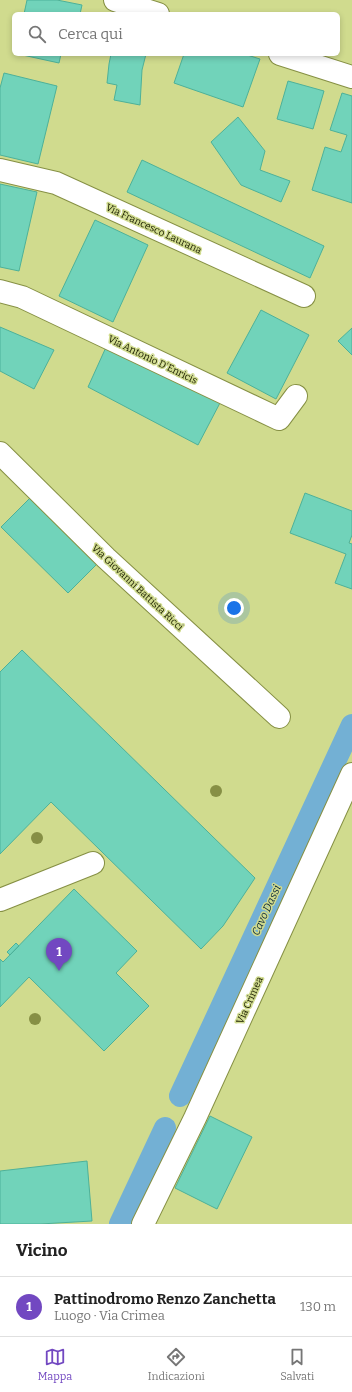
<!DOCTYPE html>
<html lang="it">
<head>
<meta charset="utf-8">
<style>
	body { margin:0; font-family:Bitter,serif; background:#f2f2f2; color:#222 }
	.you { position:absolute; left:234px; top:608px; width:14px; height:14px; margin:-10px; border:3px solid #fff; border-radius:50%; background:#1a73e8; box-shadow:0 0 0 6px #1a73e833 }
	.badge { display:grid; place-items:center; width:26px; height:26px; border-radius:50%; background:#7248c1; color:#fff; font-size:13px; font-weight:700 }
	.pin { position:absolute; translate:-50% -33px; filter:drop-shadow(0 1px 2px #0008) }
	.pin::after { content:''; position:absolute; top:21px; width:14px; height:12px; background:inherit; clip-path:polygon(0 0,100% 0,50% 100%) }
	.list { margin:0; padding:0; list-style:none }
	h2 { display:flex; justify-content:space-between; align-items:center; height:52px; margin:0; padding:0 16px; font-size:17px }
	h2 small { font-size:13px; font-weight:400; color:#767676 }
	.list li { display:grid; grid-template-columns:26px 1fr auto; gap:12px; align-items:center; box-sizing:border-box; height:60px; padding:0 16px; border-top:1px solid #e0e0e0 }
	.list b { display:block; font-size:15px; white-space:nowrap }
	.list p { margin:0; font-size:13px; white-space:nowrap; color:#767676 }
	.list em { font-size:13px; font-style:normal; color:#767676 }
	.icon { flex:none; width:22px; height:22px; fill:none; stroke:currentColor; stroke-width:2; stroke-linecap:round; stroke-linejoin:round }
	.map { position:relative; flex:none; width:352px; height:1224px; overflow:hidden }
	.search { position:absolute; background:#fff; box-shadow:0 2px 6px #0003; left:12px; right:12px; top:12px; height:44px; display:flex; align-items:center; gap:10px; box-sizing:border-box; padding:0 14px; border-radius:6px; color:#767676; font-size:15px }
	.sheet { height:112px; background:#fff }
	nav { display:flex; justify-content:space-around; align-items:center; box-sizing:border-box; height:56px; border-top:1px solid #e0e0e0; background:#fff; font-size:11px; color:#767676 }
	nav a { display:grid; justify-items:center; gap:2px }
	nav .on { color:#7248c1 }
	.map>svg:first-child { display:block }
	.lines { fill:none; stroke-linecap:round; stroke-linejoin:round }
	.canal { stroke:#73b0d4; stroke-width:22 }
	.building { fill:#71d3ba; stroke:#4db199 }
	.minor-casing { stroke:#869044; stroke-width:24 }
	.minor { stroke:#fff; stroke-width:22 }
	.tree { fill:#868f45 }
	.labels { text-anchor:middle; stroke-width:3; stroke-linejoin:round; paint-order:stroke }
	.street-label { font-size:10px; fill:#1c1f01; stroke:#d0db8e }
	.water-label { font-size:11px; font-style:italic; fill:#102c3c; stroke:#d0db8e }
</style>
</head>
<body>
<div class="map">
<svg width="352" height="1224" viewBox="0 0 352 1224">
	<rect width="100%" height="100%" fill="#d0db8e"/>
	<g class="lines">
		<path class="canal" d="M 180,1096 L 352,725
			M 120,1224 L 165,1128"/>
	</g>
	<path class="building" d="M 27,0 L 57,0 L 82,5 L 80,14 L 24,14 Z
		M 18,54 L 61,54 L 59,63 Z
		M 111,54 L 146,54 L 142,70 L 140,105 L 114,100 L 117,85 L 107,83 L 109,64 Z
		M 184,54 L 244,54 L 260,59 L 243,107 L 174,83 Z
		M 4,73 L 57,86 L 38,164 L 0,155 L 0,88 Z
		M 288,81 L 324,91 L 313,129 L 277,119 Z
		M 342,93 L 352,96 L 352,203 L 312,190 L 325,147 L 341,152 L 347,135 L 330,130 Z
		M 238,117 L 265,151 L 260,170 L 290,181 L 281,202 L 241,185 L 211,142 Z
		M 142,160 L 324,246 L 310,278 L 127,192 Z
		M 0,184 L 37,192 L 19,271 L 0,267 Z
		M 95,220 L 148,245 L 113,322 L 59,296 Z
		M 261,310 L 309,335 L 276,399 L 227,373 Z
		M 0,327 L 54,350 L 34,389 L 0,371 Z
		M 352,328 L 352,355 L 338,341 Z
		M 107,345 L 221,401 L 198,445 L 88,387 Z
		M 305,493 L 352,511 L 352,535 L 349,543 L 352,544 L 352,589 L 335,583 L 346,554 L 290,533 Z
		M 33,495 L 100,561 L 68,593 L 1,527 Z
		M 22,650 L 255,878 L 223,926 L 201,949 L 51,802 L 0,854 L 0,672 Z
		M 74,889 L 137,951 L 116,973 L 149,1006 L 104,1051 L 29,977 L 0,1007 L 0,959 L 3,962 Z
		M 16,943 L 19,946 L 10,955 L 7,952 Z
		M 210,1116 L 252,1137 L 217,1209 L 175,1188 Z
		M 87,1161 L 92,1221 L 40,1224 L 0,1224 L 0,1171 Z"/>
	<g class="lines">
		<g class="minor-casing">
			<path id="minor" d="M 115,0 L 158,14
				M 280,54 L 352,77
				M 0,170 L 56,183 L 304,296
				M 0,291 L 22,297 L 279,419 L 296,396
				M 0,453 L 106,558 L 279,717
				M 0,900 L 93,863
				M 143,1224 L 195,1118 L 352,774"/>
		</g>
		<use href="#minor" class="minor"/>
	</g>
	<g class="tree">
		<circle cx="216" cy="791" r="6"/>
		<circle cx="37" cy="838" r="6"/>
		<circle cx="35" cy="1019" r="6"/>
	</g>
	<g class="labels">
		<g class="street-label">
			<text transform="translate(154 228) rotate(25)" y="4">Via Francesco Laurana</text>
			<text transform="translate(153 359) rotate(26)" y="4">Via Antonio D'Enricis</text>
			<text transform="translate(138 587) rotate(43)" y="4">Via Giovanni Battista Ricci</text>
			<text transform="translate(249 1000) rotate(-66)" y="4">Via Crimea</text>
		</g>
		<g class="water-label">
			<text transform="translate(266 910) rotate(-65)" y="4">Cavo Dassi</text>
		</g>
	</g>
</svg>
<div class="you"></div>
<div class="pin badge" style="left:59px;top:971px">1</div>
<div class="search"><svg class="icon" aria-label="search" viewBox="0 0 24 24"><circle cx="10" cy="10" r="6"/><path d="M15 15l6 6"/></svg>Cerca qui</div>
</div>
<section class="sheet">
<h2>Vicino<small></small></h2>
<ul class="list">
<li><span class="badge">1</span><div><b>Pattinodromo Renzo Zanchetta</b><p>Luogo · Via Crimea</p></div><em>130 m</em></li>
</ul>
</section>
<nav>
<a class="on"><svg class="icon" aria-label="map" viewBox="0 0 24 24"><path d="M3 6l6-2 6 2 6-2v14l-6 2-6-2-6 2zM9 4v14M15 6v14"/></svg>Mappa</a>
<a><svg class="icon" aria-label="directions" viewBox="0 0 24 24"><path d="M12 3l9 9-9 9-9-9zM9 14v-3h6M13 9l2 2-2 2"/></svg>Indicazioni</a>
<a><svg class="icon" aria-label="saved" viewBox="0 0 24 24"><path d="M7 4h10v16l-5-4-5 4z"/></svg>Salvati</a>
</nav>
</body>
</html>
